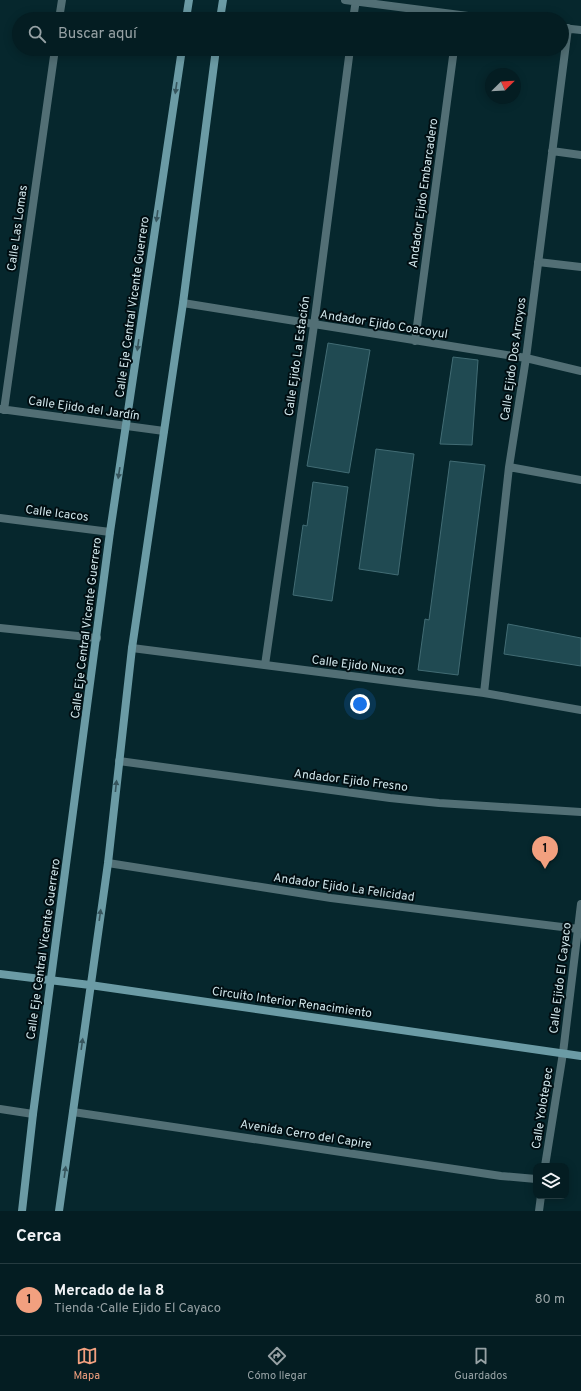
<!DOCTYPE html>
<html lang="es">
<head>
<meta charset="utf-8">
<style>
	body { margin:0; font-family:Overpass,sans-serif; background:#0d262a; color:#f1f3f6 }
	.controls { position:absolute; right:12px; bottom:12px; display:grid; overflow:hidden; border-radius:8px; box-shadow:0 2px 10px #0003 }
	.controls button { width:36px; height:36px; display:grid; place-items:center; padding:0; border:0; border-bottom:1px solid #253b40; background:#041d22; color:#f1f3f6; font:20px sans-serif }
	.compass { position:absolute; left:485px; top:68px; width:36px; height:36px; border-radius:50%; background:#041d22; box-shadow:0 2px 10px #0003; rotate:66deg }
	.you { position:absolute; left:360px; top:704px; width:14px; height:14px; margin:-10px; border:3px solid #fff; border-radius:50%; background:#1a73e8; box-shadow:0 0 0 6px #1a73e833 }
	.badge { display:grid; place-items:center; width:26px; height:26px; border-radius:50%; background:#f2a07f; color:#111; font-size:13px; font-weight:700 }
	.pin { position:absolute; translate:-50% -33px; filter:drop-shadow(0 1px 2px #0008) }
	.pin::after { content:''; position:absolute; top:21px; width:14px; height:12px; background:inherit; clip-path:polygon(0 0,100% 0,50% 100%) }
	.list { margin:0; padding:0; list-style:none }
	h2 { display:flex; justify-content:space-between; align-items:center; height:52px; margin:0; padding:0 16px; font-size:17px }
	h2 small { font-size:13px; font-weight:400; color:#97a2a5 }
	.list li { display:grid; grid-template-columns:26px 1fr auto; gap:12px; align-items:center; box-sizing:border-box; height:72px; padding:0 16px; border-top:1px solid #253b40 }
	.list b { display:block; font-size:15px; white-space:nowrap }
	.list p { margin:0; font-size:13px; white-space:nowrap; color:#97a2a5 }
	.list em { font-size:13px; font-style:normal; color:#97a2a5 }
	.icon { flex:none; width:22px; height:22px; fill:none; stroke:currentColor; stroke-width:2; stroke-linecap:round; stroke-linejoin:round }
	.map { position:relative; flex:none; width:581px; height:1211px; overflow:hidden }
	.search { position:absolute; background:#041d22; box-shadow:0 2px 10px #0003; left:12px; right:12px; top:12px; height:44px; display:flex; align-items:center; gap:10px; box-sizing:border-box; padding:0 14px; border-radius:22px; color:#97a2a5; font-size:15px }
	.sheet { height:124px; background:#041d22 }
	nav { display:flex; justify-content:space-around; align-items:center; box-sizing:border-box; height:56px; border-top:1px solid #253b40; background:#041d22; font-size:11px; color:#97a2a5 }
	nav a { display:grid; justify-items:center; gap:2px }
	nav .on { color:#f2a07f }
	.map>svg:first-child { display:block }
	.building { fill:#204a52; stroke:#426c74 }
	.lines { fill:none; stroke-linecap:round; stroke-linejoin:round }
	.street { stroke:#526f75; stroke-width:8 }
	.secondary { stroke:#6b9ba5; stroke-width:8 }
	.oneway { fill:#36545c }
	.labels { text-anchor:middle; stroke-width:4; stroke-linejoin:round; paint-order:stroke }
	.street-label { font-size:12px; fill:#d1e7ec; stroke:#010e12 }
</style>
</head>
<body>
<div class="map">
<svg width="581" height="1211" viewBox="0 0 581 1211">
	<rect width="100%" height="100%" fill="#06272d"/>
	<path class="building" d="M 328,343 L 370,350 L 349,473 L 307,466 Z
		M 453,357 L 478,360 L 472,445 L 440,444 Z
		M 376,449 L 414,454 L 398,575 L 359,569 Z
		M 450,461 L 485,465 L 458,675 L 418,670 L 425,619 L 429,620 Z
		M 313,482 L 348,487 L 332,601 L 293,595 L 303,525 L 307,526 Z
		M 508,624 L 581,638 L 581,666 L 504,654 Z"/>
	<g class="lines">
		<path class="street" d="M 345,0 L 491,19
			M 59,19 L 62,0
			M 353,19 L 356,0
			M 562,28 L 581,30
			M 552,151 L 581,155
			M 538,262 L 581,267
			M 183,303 L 526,358 L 581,371
			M 415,341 L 454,49
			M 0,409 L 164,431
			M 4,410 L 55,49
			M 509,467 L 581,480
			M 0,518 L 110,532
			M 0,628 L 97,638
			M 132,648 L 484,693 L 581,710
			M 265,665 L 314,325 L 350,49
			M 484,693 L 509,467 L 526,358 L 568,28
			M 119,761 L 390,798 L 439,803 L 581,812
			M 108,863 L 331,898 L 578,929
			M 0,1109 L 33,1114
			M 73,1112 L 501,1176 L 536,1179
			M 545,1166 L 563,1053 L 581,904
			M 539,1211 L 541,1196"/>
		<path class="secondary" d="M 186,19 L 189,0
			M 220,19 L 223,0
			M 0,974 L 90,985 L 581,1056
			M 22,1211 L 33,1114 L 110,532 L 182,49
			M 59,1211 L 108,863 L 132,648 L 183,303 L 216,49"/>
	</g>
	<defs><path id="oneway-solid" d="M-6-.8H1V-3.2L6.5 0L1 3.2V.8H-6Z"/></defs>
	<g class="oneway">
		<use href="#oneway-solid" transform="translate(176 88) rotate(98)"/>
		<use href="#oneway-solid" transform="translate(157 216) rotate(98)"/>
		<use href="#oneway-solid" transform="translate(138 345) rotate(98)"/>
		<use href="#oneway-solid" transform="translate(119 473) rotate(99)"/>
		<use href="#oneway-solid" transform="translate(116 786) rotate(-84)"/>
		<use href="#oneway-solid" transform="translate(100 915) rotate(-82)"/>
		<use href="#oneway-solid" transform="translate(82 1044) rotate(-82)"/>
		<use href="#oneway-solid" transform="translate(65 1172) rotate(-82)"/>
	</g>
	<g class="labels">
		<g class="street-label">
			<text transform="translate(423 193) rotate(-82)" y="4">Andador Ejido Embarcadero</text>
			<text transform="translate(17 228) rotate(-82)" y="4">Calle Las Lomas</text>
			<text transform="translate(132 307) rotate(-82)" y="4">Calle Eje Central Vicente Guerrero</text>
			<text transform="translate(384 324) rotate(9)" y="4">Andador Ejido Coacoyul</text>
			<text transform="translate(297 356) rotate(-82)" y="4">Calle Ejido La Estación</text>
			<text transform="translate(513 359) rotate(-82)" y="4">Calle Ejido Dos Arroyos</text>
			<text transform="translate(84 408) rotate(8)" y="4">Calle Ejido del Jardín</text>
			<text transform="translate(57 513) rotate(7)" y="4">Calle Icacos</text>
			<text transform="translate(86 628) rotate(-83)" y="4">Calle Eje Central Vicente Guerrero</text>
			<text transform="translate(358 665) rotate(7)" y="4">Calle Ejido Nuxco</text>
			<text transform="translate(351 780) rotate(7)" y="4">Andador Ejido Fresno</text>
			<text transform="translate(344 887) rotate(8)" y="4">Andador Ejido La Felicidad</text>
			<text transform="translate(43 949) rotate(-82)" y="4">Calle Eje Central Vicente Guerrero</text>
			<text transform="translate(560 978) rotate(-83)" y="4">Calle Ejido El Cayaco</text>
			<text transform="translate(292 1002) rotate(8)" y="4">Circuito Interior Renacimiento</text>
			<text transform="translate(542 1108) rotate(-81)" y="4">Calle Yolotepec</text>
			<text transform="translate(306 1134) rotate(9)" y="4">Avenida Cerro del Capire</text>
		</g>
	</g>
</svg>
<div class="controls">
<button><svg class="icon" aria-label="layers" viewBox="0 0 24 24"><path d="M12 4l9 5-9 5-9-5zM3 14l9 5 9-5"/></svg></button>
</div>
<svg class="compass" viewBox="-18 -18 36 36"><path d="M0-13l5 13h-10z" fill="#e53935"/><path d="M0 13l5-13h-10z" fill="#97a2a5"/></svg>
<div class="you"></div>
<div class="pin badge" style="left:545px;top:869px">1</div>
<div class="search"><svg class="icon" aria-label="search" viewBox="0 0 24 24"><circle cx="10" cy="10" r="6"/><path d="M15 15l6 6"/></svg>Buscar aquí</div>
</div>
<section class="sheet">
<h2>Cerca<small></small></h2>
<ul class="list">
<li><span class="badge">1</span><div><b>Mercado de la 8</b><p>Tienda · Calle Ejido El Cayaco</p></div><em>80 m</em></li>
</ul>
</section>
<nav>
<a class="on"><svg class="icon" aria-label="map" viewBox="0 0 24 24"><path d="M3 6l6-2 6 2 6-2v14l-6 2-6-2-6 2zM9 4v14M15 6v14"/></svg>Mapa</a>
<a><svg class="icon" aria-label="directions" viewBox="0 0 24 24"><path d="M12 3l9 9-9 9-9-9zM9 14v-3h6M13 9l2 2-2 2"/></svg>Cómo llegar</a>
<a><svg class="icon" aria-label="saved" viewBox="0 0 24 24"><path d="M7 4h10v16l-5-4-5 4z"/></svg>Guardados</a>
</nav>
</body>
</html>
